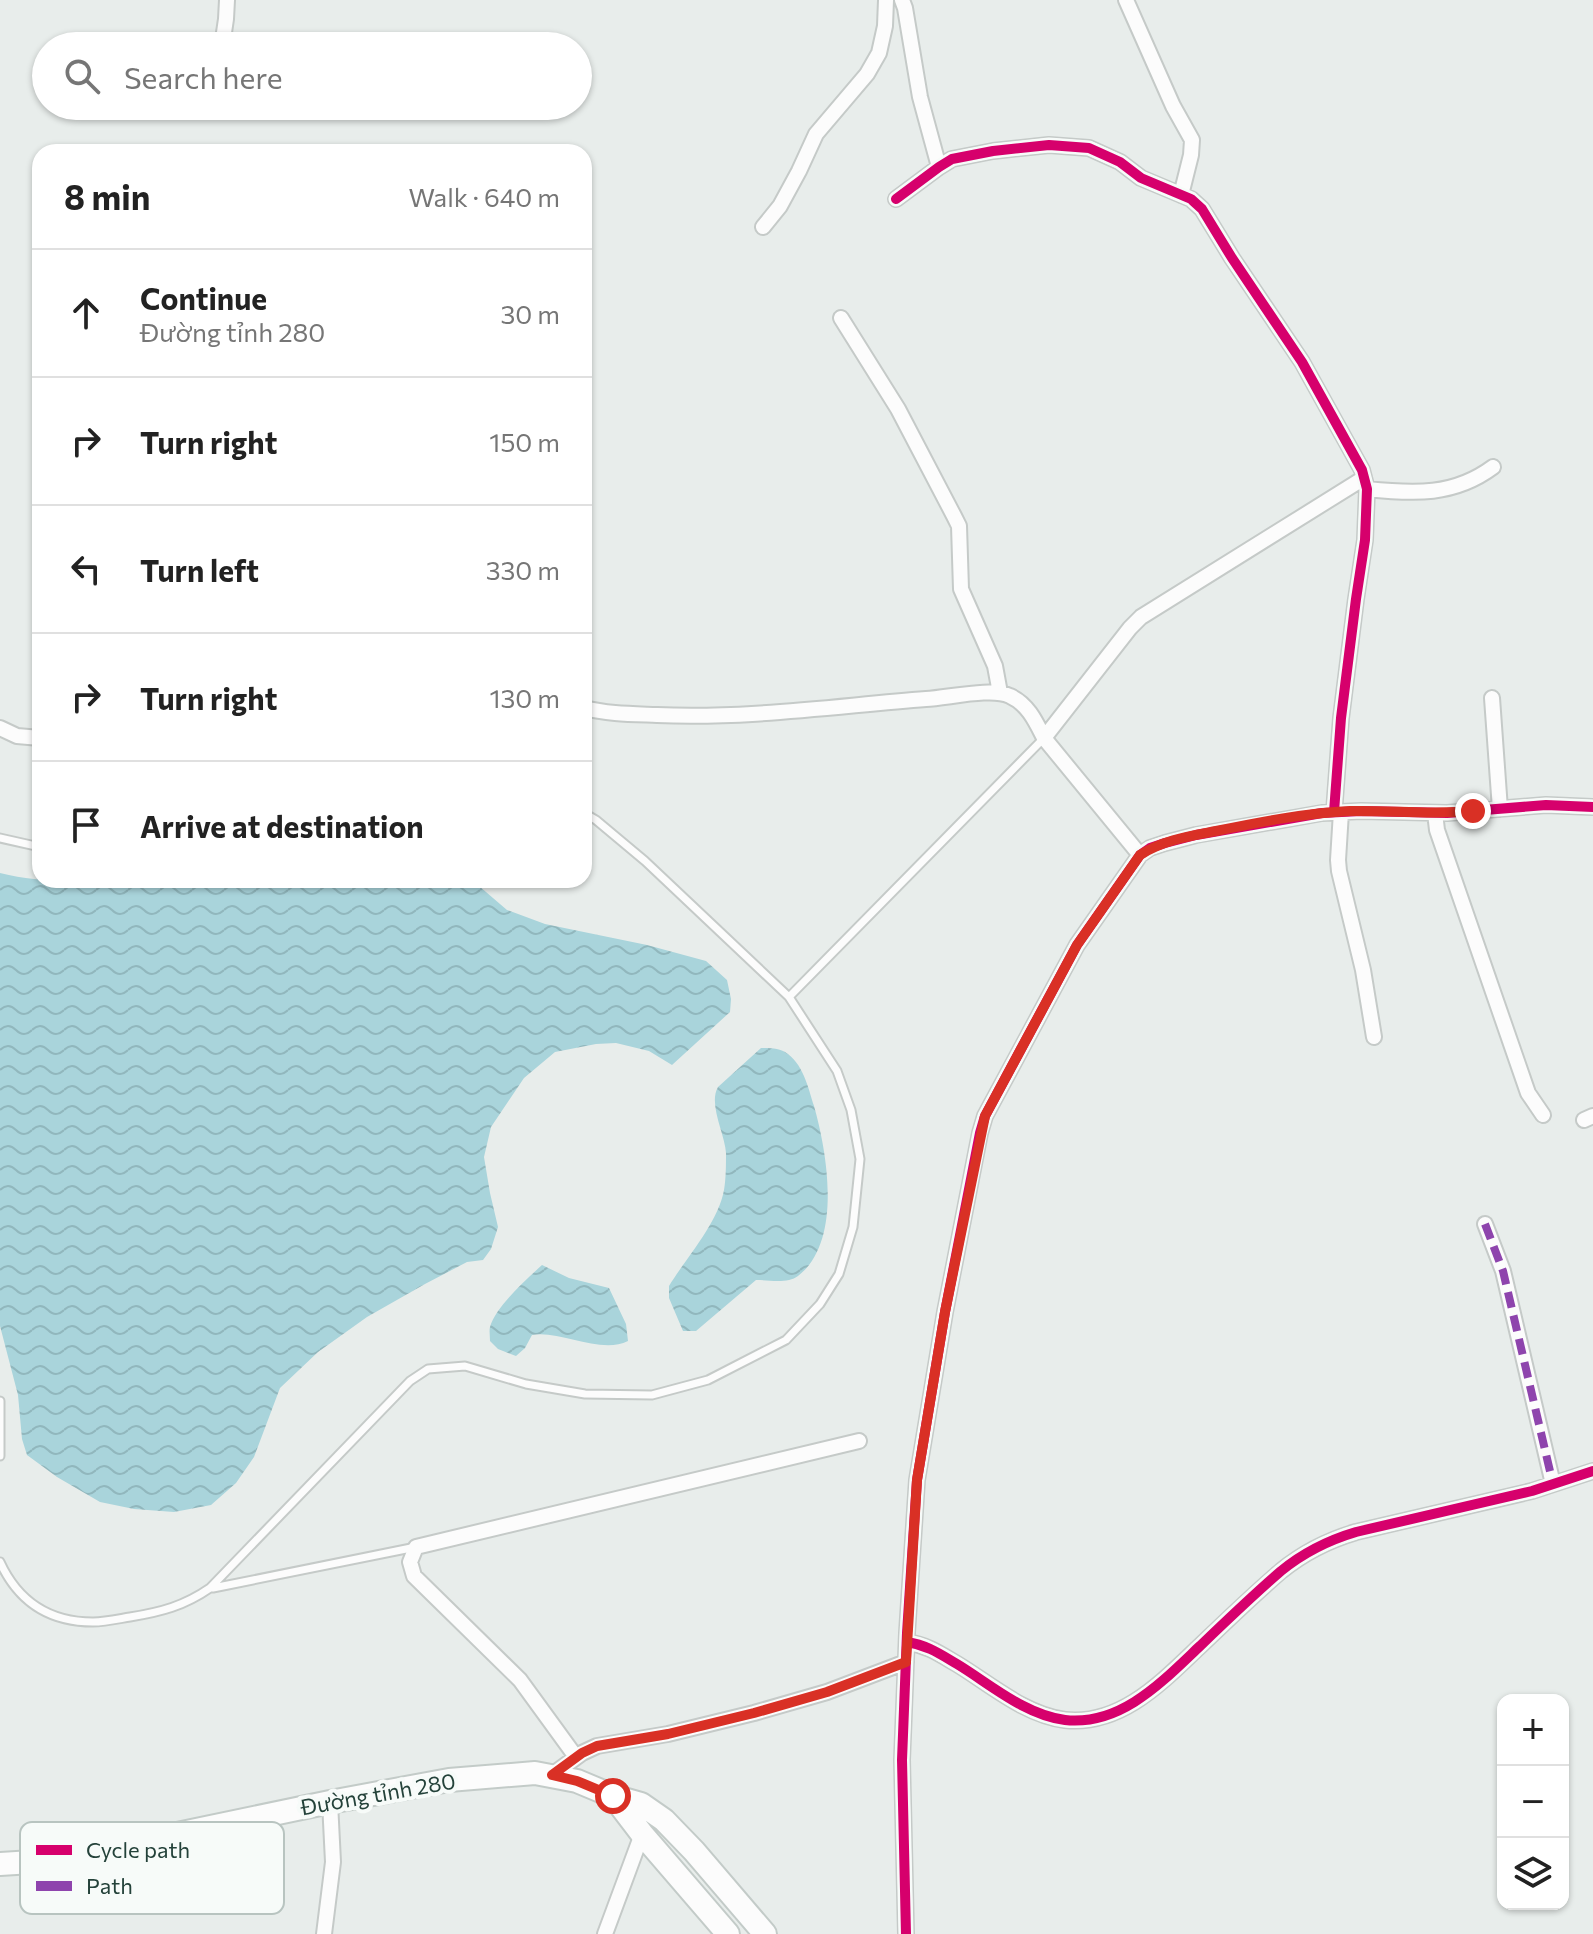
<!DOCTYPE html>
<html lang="en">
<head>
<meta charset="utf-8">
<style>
	body { margin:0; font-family:Commissioner,sans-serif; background:#f6f6f6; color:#222 }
	.controls { position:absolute; right:24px; bottom:24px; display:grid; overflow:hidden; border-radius:16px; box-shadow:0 2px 6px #0004 }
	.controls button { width:72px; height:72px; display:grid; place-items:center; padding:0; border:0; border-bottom:2px solid #e0e0e0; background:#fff; color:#222; font:40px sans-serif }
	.stop { position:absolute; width:24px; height:24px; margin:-18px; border:6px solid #d93025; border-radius:50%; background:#fff }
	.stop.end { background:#d93025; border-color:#fff; box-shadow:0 2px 8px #0008 }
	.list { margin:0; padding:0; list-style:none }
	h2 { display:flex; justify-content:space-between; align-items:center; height:104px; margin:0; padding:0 32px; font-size:34px }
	h2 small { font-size:26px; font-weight:400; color:#767676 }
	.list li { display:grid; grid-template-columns:52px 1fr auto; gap:24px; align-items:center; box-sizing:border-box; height:128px; padding:0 32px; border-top:2px solid #e0e0e0 }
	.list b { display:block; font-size:30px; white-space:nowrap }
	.list p { margin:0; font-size:26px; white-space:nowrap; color:#767676 }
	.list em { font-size:26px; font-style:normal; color:#767676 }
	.icon { flex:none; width:44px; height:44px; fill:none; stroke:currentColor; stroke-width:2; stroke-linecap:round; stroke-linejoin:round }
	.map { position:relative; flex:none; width:1593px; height:1934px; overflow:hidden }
	.search { position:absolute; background:#fff; box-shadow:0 2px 6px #0004; left:32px; top:32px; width:560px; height:88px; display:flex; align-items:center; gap:20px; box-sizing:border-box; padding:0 28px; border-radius:44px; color:#767676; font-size:30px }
	.panel { position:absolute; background:#fff; box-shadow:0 2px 6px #0004; left:32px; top:144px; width:560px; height:744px; border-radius:24px }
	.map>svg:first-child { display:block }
	.water { fill:url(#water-waves) }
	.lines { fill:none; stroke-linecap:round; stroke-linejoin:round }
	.service-casing { stroke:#c5cac8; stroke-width:11 }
	.minor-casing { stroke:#c5cac8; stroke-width:18 }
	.secondary-casing { stroke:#c3cbc8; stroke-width:26 }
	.service { stroke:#fcfcfc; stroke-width:7 }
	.minor { stroke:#fcfcfc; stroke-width:14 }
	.secondary { stroke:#fcfcfc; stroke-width:22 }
	.quiet { stroke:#8e44ad; stroke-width:8; stroke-dasharray:16 8; stroke-linecap:butt }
	.cycleway-casing { stroke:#f7fbf9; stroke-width:15 }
	.cycleway { stroke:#d6006c; stroke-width:10 }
	.route { stroke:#d93025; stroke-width:10 }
	.labels { text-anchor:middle; stroke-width:8; stroke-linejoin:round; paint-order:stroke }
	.street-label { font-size:22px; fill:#24423a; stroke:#f7fbf9 }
	.key { fill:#f7fbf9; stroke:#b8c4c0; stroke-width:2 }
	.key-label { font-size:22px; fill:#24423a }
</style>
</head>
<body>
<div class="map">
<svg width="1593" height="1934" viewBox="0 0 1593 1934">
	<defs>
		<pattern id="water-waves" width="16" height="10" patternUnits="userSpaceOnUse" patternTransform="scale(2)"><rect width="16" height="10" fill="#a9d4db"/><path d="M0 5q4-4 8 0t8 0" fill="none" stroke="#91b7bd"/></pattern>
	</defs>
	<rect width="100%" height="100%" fill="#e8edeb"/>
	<path class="water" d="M 0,873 C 24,879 44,880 68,882 C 100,885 132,889 162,880 L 472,880 L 507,910 L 545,924 L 647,945 L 706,961 L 727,980 L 731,999 L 730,1012 L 672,1065 L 649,1051 L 616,1043 L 596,1044 L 555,1052 L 524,1078 L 491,1127 L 484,1157 L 490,1193 L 498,1227 L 491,1249 L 483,1260 L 467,1262 L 425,1284 L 367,1317 L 318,1352 L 280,1388 L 254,1457 L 236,1483 L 211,1505 L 174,1512 L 134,1509 L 100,1502 L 57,1477 L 27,1455 L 22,1439 L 18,1395 L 0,1326 Z
		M 761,1048 C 769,1048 778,1048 785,1052 C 803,1063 808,1087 814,1106 C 827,1152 843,1241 798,1276 C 788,1284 769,1280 756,1280 L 696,1331 L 683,1331 L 669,1298 L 669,1286 C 686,1258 718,1223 724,1190 C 726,1179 726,1165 726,1153 C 725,1134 708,1104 718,1087 Z
		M 542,1265 L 569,1278 L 609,1288 L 626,1324 L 628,1341 C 601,1355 560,1330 532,1335 L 525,1348 L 516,1356 L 498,1349 L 490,1341 C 490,1336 489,1331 490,1327 C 496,1306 526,1280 542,1265 Z"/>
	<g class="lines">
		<g class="service-casing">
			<path id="service" d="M 584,813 L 596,820 L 645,861 L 789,997
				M 0,838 L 40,847
				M 0,1401 L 0,1456
				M 0,1562 C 18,1601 49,1622 93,1622 C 105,1622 118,1619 130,1617 C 161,1612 184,1606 210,1588 L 410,1381 L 428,1369 L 465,1366 L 526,1384 L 585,1394 L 652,1395 L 708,1380 L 786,1340 L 820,1304 L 839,1274 L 853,1227 L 860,1159 L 851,1110 L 837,1071 L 789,997 L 1044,738
				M 213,1588 L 416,1547"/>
		</g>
		<g class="minor-casing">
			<path id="minor" d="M 902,0 L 905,8 L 920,97 L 939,167
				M 1126,0 L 1173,106 L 1192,140 L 1191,155 L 1181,195
				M 222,46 L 226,19 L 227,0
				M 896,199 L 939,167 L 952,159 L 993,151 L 1049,145 L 1089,148 L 1120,162 L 1141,178 L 1191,199 L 1202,209 L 1232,258 L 1302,362 L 1362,470 L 1367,489 L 1365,540 L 1356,599 L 1341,718 L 1334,812
				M 763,227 L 780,206 L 799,171 L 816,134 L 867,74 L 879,53 L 885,26 L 886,0
				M 841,318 L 898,409 L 954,516 L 959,526 L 961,589 L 995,666 L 1000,693
				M 1367,489 C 1414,494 1454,496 1493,467
				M 1492,698 L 1500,809
				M 584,708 C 608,714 632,714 657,715 C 747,719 836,706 926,699 C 948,698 992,687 1010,696 C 1028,704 1036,722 1044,738 L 1140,855
				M 0,728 L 17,736 L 40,738
				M 1044,738 L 1130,628 L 1141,617 L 1364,478
				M 1341,812 L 1338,860 L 1339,871 L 1363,970 L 1374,1037
				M 1435,813 L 1437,830 L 1528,1093 L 1543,1115
				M 1584,1120 L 1593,1116
				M 1485,1224 L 1503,1271 L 1553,1484
				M 907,1642 C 927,1645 940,1654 957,1664 C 990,1684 1025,1715 1065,1720 C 1121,1726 1162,1682 1200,1646 C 1226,1621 1253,1595 1281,1571 C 1303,1553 1329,1540 1356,1532 L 1532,1491 L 1593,1471
				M 576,1757 L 520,1680 L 414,1576 L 410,1562 L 416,1547 L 859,1441
				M 552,1775 L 582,1753 L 597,1746 L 668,1734 L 754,1713 L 827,1692 L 906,1662
				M 324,1934 L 333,1862 L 330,1802
				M 605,1934 L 642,1834
				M 906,1934 L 902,1760 L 907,1633 L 917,1480 L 945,1312 L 980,1133 L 985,1116 L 1077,945 L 1140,855 L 1150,848 L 1165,843 L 1196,835 L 1322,813 L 1361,811 L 1447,813 L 1546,805 L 1593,807"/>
		</g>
		<g class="secondary-casing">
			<path id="secondary" d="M 613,1796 L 642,1834 L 728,1934
				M 0,1864 L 48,1861 L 330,1802 L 449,1780 L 535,1773 L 577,1781 L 613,1796 L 641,1804 L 664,1820 L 694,1851 L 765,1934"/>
		</g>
		<use href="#service" class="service"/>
		<use href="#minor" class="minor"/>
		<use href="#secondary" class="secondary"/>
		<path class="quiet" d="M 1485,1224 L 1503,1271 L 1553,1484"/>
		<g class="cycleway-casing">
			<path id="cycleway" d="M 896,199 L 939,167 L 952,159 L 993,151 L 1049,145 L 1089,148 L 1120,162 L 1141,178 L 1191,199 L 1202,209 L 1232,258 L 1302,362 L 1362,470 L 1367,489 L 1365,540 L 1356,599 L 1341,718 L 1334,812
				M 907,1642 C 927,1645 940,1654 957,1664 C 990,1684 1025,1715 1065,1720 C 1121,1726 1162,1682 1200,1646 C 1226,1621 1253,1595 1281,1571 C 1303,1553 1329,1540 1356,1532 L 1532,1491 L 1593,1471
				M 906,1934 L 902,1760 L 907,1633 L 917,1480 L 945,1312 L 980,1133 L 985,1116 L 1077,945 L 1140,855 L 1150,848 L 1165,843 L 1196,835 L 1322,813 L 1361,811 L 1447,813 L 1546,805 L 1593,807"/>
		</g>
		<use href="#cycleway" class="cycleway"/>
	</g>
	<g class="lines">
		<path class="route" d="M 613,1796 L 577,1781 L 552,1775 L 582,1753 L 597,1746 L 668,1734 L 754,1713 L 827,1692 L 906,1662 L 917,1480 L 945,1312 L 985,1116 L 1077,945 L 1140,855 C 1163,840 1190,836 1216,831 C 1260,822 1306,813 1350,811 C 1391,810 1432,815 1473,811"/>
	</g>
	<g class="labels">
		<g class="street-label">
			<text transform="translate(378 1794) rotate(-10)" y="8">Đường tỉnh 280</text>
		</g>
	</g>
	<rect x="20" y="1822" width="264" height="92" rx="12" class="key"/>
	<rect x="36" y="1845" width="36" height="10" fill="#d6006c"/>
	<rect x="36" y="1881" width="36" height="10" fill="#8e44ad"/>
	<g class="key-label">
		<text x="86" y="1858">Cycle path</text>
		<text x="86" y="1894">Path</text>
	</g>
</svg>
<div class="controls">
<button>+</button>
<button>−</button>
<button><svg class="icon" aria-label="layers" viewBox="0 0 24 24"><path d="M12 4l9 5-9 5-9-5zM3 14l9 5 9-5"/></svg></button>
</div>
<div class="stop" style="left:613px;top:1796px"></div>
<div class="stop end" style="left:1473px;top:811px"></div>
<div class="search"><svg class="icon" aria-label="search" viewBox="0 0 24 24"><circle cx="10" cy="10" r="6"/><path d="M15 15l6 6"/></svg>Search here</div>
<section class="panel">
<h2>8 min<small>Walk · 640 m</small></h2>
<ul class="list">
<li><svg class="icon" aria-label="ahead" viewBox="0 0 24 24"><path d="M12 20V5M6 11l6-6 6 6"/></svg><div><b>Continue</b><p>Đường tỉnh 280</p></div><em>30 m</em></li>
<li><svg class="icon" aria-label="right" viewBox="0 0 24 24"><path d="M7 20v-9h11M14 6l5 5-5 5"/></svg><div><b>Turn right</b></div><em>150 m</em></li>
<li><svg class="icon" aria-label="left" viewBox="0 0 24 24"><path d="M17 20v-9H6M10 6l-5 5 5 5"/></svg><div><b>Turn left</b></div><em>330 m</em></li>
<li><svg class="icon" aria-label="right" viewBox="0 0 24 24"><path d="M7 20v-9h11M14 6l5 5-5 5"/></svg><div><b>Turn right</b></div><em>130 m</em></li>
<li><svg class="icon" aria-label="arrive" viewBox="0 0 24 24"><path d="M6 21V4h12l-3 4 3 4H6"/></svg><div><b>Arrive at destination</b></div></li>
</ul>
</section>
</div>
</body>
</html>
